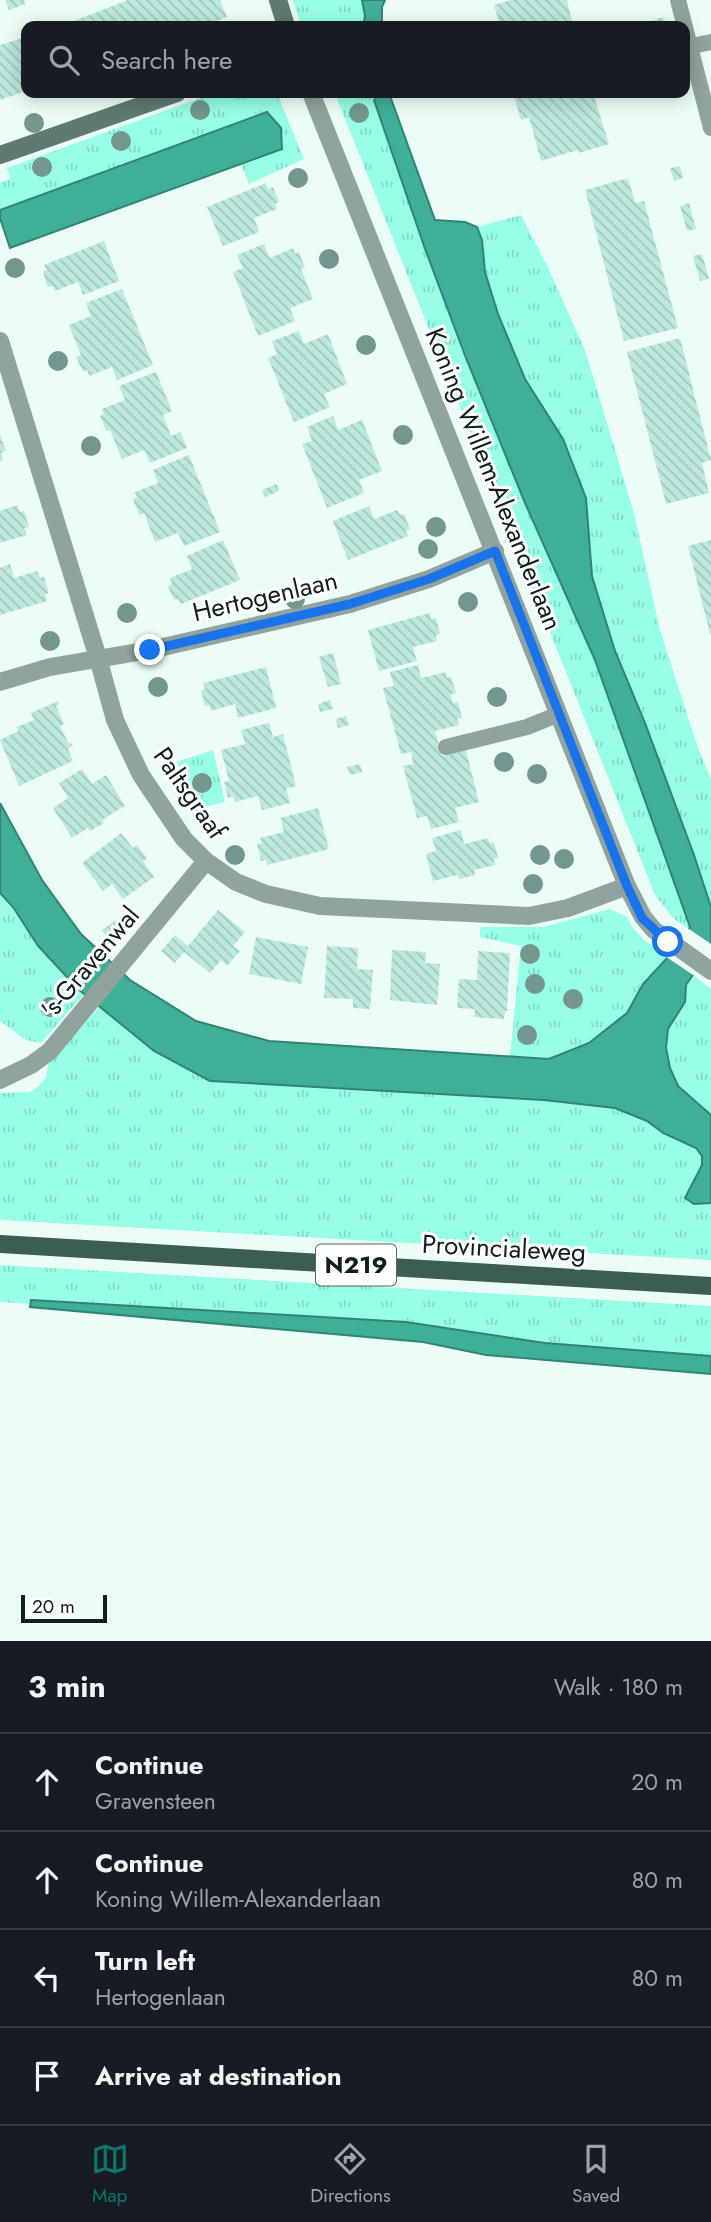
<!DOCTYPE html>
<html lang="en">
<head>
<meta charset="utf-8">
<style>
	body { margin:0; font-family:Jost,sans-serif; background:#242831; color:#f1f3f6 }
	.scale { position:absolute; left:21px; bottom:18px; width:86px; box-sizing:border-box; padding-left:7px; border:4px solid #0f201b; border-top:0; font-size:19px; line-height:24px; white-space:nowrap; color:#0f201b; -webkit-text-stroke:5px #fff; paint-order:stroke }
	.stop { position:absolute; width:21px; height:21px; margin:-16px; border:5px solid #1a73e8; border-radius:50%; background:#fff }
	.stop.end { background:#1a73e8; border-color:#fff; box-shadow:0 2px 7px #0008 }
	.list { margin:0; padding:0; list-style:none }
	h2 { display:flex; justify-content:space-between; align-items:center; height:91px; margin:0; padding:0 28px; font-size:30px }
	h2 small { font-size:23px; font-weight:400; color:#9ea1a6 }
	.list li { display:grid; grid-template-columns:46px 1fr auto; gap:21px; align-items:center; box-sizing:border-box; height:98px; padding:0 28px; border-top:2px solid #363941 }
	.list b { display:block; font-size:26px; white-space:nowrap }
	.list p { margin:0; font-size:23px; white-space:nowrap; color:#9ea1a6 }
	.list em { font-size:23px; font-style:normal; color:#9ea1a6 }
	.icon { flex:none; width:38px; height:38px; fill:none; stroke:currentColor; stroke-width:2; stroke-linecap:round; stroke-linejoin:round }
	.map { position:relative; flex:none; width:711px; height:1641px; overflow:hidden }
	.search { position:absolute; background:#171b24; box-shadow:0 4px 18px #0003; left:21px; right:21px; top:21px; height:77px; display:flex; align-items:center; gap:18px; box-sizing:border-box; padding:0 24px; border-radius:14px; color:#9ea1a6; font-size:26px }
	.sheet { height:483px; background:#171b24 }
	nav { display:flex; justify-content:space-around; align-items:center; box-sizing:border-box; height:98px; border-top:2px solid #363941; background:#171b24; font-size:19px; color:#9ea1a6 }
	nav a { display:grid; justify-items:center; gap:4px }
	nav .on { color:#0f766e }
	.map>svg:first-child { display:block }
	.grass { fill:url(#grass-tufts) }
	.water { fill:#3faf99; stroke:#318473; stroke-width:2 }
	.pier { fill:#ecfdf8 }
	.building { fill:url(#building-back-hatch) }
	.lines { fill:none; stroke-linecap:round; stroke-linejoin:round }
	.lane { stroke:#91a39e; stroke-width:16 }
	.street { stroke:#91a39e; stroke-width:18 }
	.secondary { stroke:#5f7a72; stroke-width:18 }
	.primary { stroke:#3b5d54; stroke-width:18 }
	.tree { fill:#73968e }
	.route { stroke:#1a73e8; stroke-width:9 }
	.labels { text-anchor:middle; stroke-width:6; stroke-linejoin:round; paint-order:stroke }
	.shield { fill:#fff; stroke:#57635f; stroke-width:2 }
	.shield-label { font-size:24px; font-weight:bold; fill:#0f201b }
	.street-label { font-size:26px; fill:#0f201b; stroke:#fff }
</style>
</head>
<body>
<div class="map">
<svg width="711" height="1641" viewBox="0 0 711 1641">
	<defs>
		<pattern id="grass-tufts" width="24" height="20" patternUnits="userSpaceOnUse" patternTransform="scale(1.75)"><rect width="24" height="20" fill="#96ffe6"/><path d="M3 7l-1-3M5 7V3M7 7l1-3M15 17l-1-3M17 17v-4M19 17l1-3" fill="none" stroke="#80dac5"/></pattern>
		<pattern id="building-back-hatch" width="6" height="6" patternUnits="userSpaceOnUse" patternTransform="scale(1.75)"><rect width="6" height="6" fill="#bce8dd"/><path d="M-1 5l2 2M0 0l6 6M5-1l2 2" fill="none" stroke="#a0c7bd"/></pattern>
	</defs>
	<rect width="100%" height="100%" fill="#ecfdf8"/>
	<path class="grass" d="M 293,0 L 362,0 L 365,16 L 363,26 L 301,26 Z
		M 214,93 L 277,93 L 304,159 L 249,184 L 241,165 L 282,149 L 267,112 L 0,210 L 0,183 L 10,179 L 7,168 Z
		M 344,93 L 371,93 L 424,246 L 466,358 L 525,503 L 595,660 L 688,918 L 690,926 L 688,929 L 673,918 L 655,895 L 337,99 Z
		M 521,215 L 546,263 L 585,350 L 634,513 L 660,630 L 698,748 L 711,779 L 711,907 L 694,855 L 645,723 L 615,651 L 599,599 L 592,576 L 591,554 L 563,439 L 525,379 L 498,314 L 485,272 L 482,240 L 477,227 Z
		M 213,750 L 225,802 L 204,807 L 176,762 Z
		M 0,893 C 30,926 48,966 84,994 L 41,1043 L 26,1040 L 0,1021 Z
		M 610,909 L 627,917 L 632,927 L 644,940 L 668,957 L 643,984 L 627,1013 L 589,1043 L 549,1059 L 510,1056 L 521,946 L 480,937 L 480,927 L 543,927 Z
		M 693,975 L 711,989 L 711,1115 L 678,1086 L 670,1068 L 666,1048 L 668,1029 L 685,1002 L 686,985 Z
		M 99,1007 L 154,1051 L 615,1108 L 647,1121 L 663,1133 L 696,1148 L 703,1156 L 702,1165 L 685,1197 L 694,1204 L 711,1203 L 711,1260 L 0,1220 L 0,1093 L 30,1092 L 40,1085 L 46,1078 L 48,1065 Z
		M 0,1265 L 711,1306 L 711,1356 L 545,1343 L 406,1322 L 32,1301 L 31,1304 L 0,1302 Z"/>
	<path class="water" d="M 362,0 L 385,0 L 382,7 L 382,26 L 363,26 L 365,16 Z
		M 389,93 L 435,220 L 465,222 L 477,227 L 482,240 L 485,272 L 498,314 L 525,379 L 563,439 L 586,498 L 592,576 L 599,599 L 615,651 L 645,723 L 694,855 L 711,907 L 711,949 L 686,985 L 685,1002 L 668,1029 L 666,1048 L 670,1068 L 678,1086 L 711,1115 L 711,1203 L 694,1204 L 685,1198 L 702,1165 L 702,1156 L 696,1148 L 663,1133 L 647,1121 L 615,1108 L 544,1100 L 210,1081 L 154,1051 L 78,989 L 38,946 L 13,907 L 0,893 L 0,803 L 42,880 L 81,934 L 130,980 L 196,1021 L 269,1041 L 549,1059 L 589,1043 L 627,1013 L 643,984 L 668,957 L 690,927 L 595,660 L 525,503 L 466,358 L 424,246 L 374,100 L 379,95 Z
		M 267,112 L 281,128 L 282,149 L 10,248 L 0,218 L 0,210 Z
		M 31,1300 L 406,1322 L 545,1343 L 711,1356 L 711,1374 L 486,1355 L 423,1342 L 30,1307 Z"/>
	<path class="pier" d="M 686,927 L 711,944 L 711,955 L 696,977 L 665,956 Z"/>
	<path class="building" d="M 5,0 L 24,0 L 25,4 L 9,10 Z
		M 128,0 L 220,0 L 227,17 L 204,26 L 70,26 L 69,23 Z
		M 511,0 L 567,0 L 573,26 L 500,26 L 494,5 Z
		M 663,17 L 667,26 L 654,26 L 652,21 Z
		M 26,37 L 26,91 L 0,100 L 0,45 Z
		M 513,93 L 593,93 L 609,144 L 579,153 L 578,150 L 541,161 L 529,117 L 521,120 Z
		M 680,166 L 683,178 L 674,181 L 670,168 Z
		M 628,178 L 635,203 L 644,201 L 678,328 L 624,341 L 585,190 Z
		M 266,183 L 268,189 L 273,187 L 279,202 L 275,204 L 277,209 L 254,218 L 259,232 L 223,246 L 207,207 Z
		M 689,203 L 696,229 L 687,231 L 680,206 Z
		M 104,241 L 119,281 L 83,295 L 78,282 L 55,291 L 53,286 L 48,287 L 43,272 L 46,270 L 44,265 Z
		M 264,244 L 270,258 L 293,248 L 295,254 L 299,252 L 305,268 L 301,269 L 313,299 L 290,308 L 295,321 L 258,336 L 233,272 L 243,268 L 237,255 Z
		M 702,254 L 709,279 L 700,281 L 693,256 Z
		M 122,289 L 153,365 L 117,380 L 112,367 L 89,376 L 87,370 L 83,372 L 76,357 L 81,355 L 69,325 L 91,316 L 86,303 Z
		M 299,331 L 304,344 L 328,334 L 347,384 L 324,394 L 330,407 L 294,422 L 268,358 L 277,354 L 272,341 Z
		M 680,338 L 711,460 L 702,463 L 709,493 L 666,504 L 627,352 Z
		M 156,372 L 172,411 L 163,415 L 171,436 L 180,432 L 187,448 L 150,463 L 144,450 L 122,459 L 110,430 L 106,431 L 100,416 L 104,414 L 102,409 L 125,400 L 119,386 Z
		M 333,416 L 338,430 L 362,420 L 382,471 L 359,480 L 364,493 L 327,508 L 302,444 L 312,441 L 307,427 Z
		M 0,435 L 6,451 L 1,453 L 3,460 L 0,461 Z
		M 189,455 L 220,532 L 184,546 L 178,533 L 155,542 L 144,513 L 139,515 L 133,499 L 137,498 L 135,492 L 158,483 L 153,470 Z
		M 277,484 L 279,491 L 265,497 L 262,490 Z
		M 17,505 L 20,512 L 24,511 L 29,527 L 24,528 L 27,535 L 0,543 L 0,511 Z
		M 369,506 L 374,519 L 397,510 L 400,515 L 404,514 L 410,529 L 406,531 L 408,536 L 348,560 L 333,521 Z
		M 223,540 L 240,580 L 181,604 L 178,599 L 174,600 L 168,586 L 172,584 L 170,578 L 192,569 L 187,556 Z
		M 711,540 L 711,634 L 710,634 L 688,546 Z
		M 10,564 L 14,578 L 37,571 L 40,578 L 44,577 L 49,593 L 45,594 L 47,601 L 0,615 L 0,568 Z
		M 430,613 L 431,619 L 436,618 L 440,634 L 436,635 L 437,641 L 413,647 L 417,661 L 379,671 L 368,630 Z
		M 333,653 L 341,684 L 328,687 L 319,657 Z
		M 418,665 L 421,678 L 446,672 L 447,678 L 451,677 L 456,693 L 451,694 L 452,700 L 453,703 L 458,702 L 462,718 L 457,719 L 459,725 L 435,731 L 442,756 L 466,750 L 479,802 L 455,808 L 459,822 L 431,829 L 427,816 L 417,818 L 403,766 L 413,764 L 411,752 L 401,754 L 383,688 L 394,686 L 390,672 Z
		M 266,667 L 276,708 L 238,718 L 235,704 L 211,711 L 209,705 L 205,706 L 201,690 L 205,689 L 203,683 Z
		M 330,700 L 333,709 L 320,712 L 318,704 Z
		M 58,701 L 59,704 L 56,706 L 64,724 L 60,726 L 69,744 L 71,743 L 73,746 L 68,749 L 73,761 L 19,786 L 0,740 L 18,731 L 17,727 L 34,720 L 31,713 Z
		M 346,716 L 349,725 L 338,728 L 335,719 Z
		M 269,723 L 273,737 L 283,734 L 296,786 L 286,789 L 290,803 L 262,810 L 258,796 L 235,802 L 233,796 L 228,798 L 224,782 L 229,781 L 221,750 L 245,744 L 241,730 Z
		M 360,764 L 362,772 L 350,775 L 347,767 Z
		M 82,769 L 92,784 L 106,775 L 125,806 L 102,820 L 104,823 L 90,831 L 88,828 L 72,838 L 53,808 L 68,798 L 59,783 Z
		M 318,808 L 329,849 L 267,865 L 266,860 L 261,861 L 257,844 L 262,843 L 260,838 L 284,832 L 280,818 Z
		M 461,830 L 464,844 L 488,838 L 490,843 L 494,842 L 498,858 L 494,859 L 495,865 L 474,870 L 475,875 L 459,879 L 458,875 L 433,881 L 426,854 L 436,851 L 432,838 Z
		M 121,833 L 133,848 L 137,845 L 147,858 L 143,861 L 154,877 L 123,899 L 112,884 L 103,891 L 82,863 Z
		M 218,910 L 245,932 L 233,946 L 240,951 L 227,966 L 221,960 L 210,973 L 184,952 L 175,963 L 161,951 L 175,935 L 188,946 Z
		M 125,914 L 132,924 L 110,941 L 102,930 Z
		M 256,937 L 308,947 L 301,984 L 249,974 Z
		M 327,946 L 358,948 L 357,969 L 373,970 L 370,1009 L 353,1008 L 353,999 L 324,998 Z
		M 392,950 L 426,952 L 425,963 L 440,964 L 437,1005 L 390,1000 Z
		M 478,951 L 510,953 L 507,1011 L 505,1011 L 504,1019 L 474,1017 L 475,1009 L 457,1008 L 459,979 L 477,980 Z"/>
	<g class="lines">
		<path class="lane" d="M 678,0 L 711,128
			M 692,46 L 711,42
			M 446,747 L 527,727 L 559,714"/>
		<path class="street" d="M 311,93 L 627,886 L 643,917 L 654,930 L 711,971
			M 0,341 L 98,658 L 115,720 L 141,775 L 184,839 L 206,861 L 236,882 L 266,894 L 320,906 L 529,916 L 568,908 L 627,886
			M 0,682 L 50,667 L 150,650 L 350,604 L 429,579 L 495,551
			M 0,1080 L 31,1065 L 50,1051 L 206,861"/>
		<path class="secondary" d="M 278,0 L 286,26
			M 0,155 L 177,93"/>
		<path class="primary" d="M 0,1244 L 711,1286"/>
	</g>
	<g class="tree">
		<circle cx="200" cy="110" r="10"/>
		<circle cx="359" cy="113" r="10"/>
		<circle cx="34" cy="123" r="10"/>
		<circle cx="121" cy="141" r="10"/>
		<circle cx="42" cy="167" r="10"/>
		<circle cx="298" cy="178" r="10"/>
		<circle cx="329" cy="259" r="10"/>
		<circle cx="15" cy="268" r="10"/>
		<circle cx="366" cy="345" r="10"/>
		<circle cx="58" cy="361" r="10"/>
		<circle cx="403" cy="435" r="10"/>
		<circle cx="91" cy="446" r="10"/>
		<circle cx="436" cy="527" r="10"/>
		<circle cx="428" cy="549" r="10"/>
		<circle cx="295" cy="599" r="10"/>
		<circle cx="468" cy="602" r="10"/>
		<circle cx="127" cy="613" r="10"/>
		<circle cx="50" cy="641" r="10"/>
		<circle cx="158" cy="687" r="10"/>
		<circle cx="497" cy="697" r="10"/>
		<circle cx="504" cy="762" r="10"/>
		<circle cx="537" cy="774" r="10"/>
		<circle cx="202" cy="783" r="10"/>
		<circle cx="235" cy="855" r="10"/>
		<circle cx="540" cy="855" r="10"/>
		<circle cx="564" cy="859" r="10"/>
		<circle cx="533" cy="884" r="10"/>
		<circle cx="530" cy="954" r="10"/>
		<circle cx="535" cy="984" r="10"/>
		<circle cx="573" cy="999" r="10"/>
		<circle cx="50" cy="1007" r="10"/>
		<circle cx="527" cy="1035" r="10"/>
	</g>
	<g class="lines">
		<path class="route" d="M 150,650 L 350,604 L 429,579 L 495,551 L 627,886 L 642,918 L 668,942"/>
	</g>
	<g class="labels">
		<rect class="shield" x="316" y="1244.5" width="80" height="41" rx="5"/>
		<g class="shield-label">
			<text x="356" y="1273">N219</text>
		</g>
		<g class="street-label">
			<text transform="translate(494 479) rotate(68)" y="9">Koning Willem-Alexanderlaan</text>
			<text transform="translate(265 596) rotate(-13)" y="9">Hertogenlaan</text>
			<text transform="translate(190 793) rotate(55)" y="9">Paltsgraaf</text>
			<text transform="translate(90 962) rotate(-50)" y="9">'s-Gravenwal</text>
			<text transform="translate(504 1248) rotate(3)" y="9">Provincialeweg</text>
		</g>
	</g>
</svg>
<div class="scale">20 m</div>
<div class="stop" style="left:668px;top:942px"></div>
<div class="stop end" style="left:150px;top:650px"></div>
<div class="search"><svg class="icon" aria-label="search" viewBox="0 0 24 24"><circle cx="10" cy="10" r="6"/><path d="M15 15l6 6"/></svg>Search here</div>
</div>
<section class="sheet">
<h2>3 min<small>Walk · 180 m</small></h2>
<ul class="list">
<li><svg class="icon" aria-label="ahead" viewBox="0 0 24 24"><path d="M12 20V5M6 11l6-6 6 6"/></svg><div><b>Continue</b><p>Gravensteen</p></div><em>20 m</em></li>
<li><svg class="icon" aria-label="ahead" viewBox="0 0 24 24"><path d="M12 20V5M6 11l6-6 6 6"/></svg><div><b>Continue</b><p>Koning Willem-Alexanderlaan</p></div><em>80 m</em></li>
<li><svg class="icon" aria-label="left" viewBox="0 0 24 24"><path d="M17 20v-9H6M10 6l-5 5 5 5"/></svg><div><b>Turn left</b><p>Hertogenlaan</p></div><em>80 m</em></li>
<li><svg class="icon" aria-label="arrive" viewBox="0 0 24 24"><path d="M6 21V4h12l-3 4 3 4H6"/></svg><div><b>Arrive at destination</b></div></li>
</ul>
</section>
<nav>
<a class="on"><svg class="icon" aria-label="map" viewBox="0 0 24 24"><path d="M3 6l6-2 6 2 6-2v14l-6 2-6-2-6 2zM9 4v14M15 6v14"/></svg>Map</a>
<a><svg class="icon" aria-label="directions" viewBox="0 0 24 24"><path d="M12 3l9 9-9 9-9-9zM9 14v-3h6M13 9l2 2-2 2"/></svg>Directions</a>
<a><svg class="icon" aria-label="saved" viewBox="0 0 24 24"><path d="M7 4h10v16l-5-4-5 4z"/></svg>Saved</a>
</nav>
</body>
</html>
